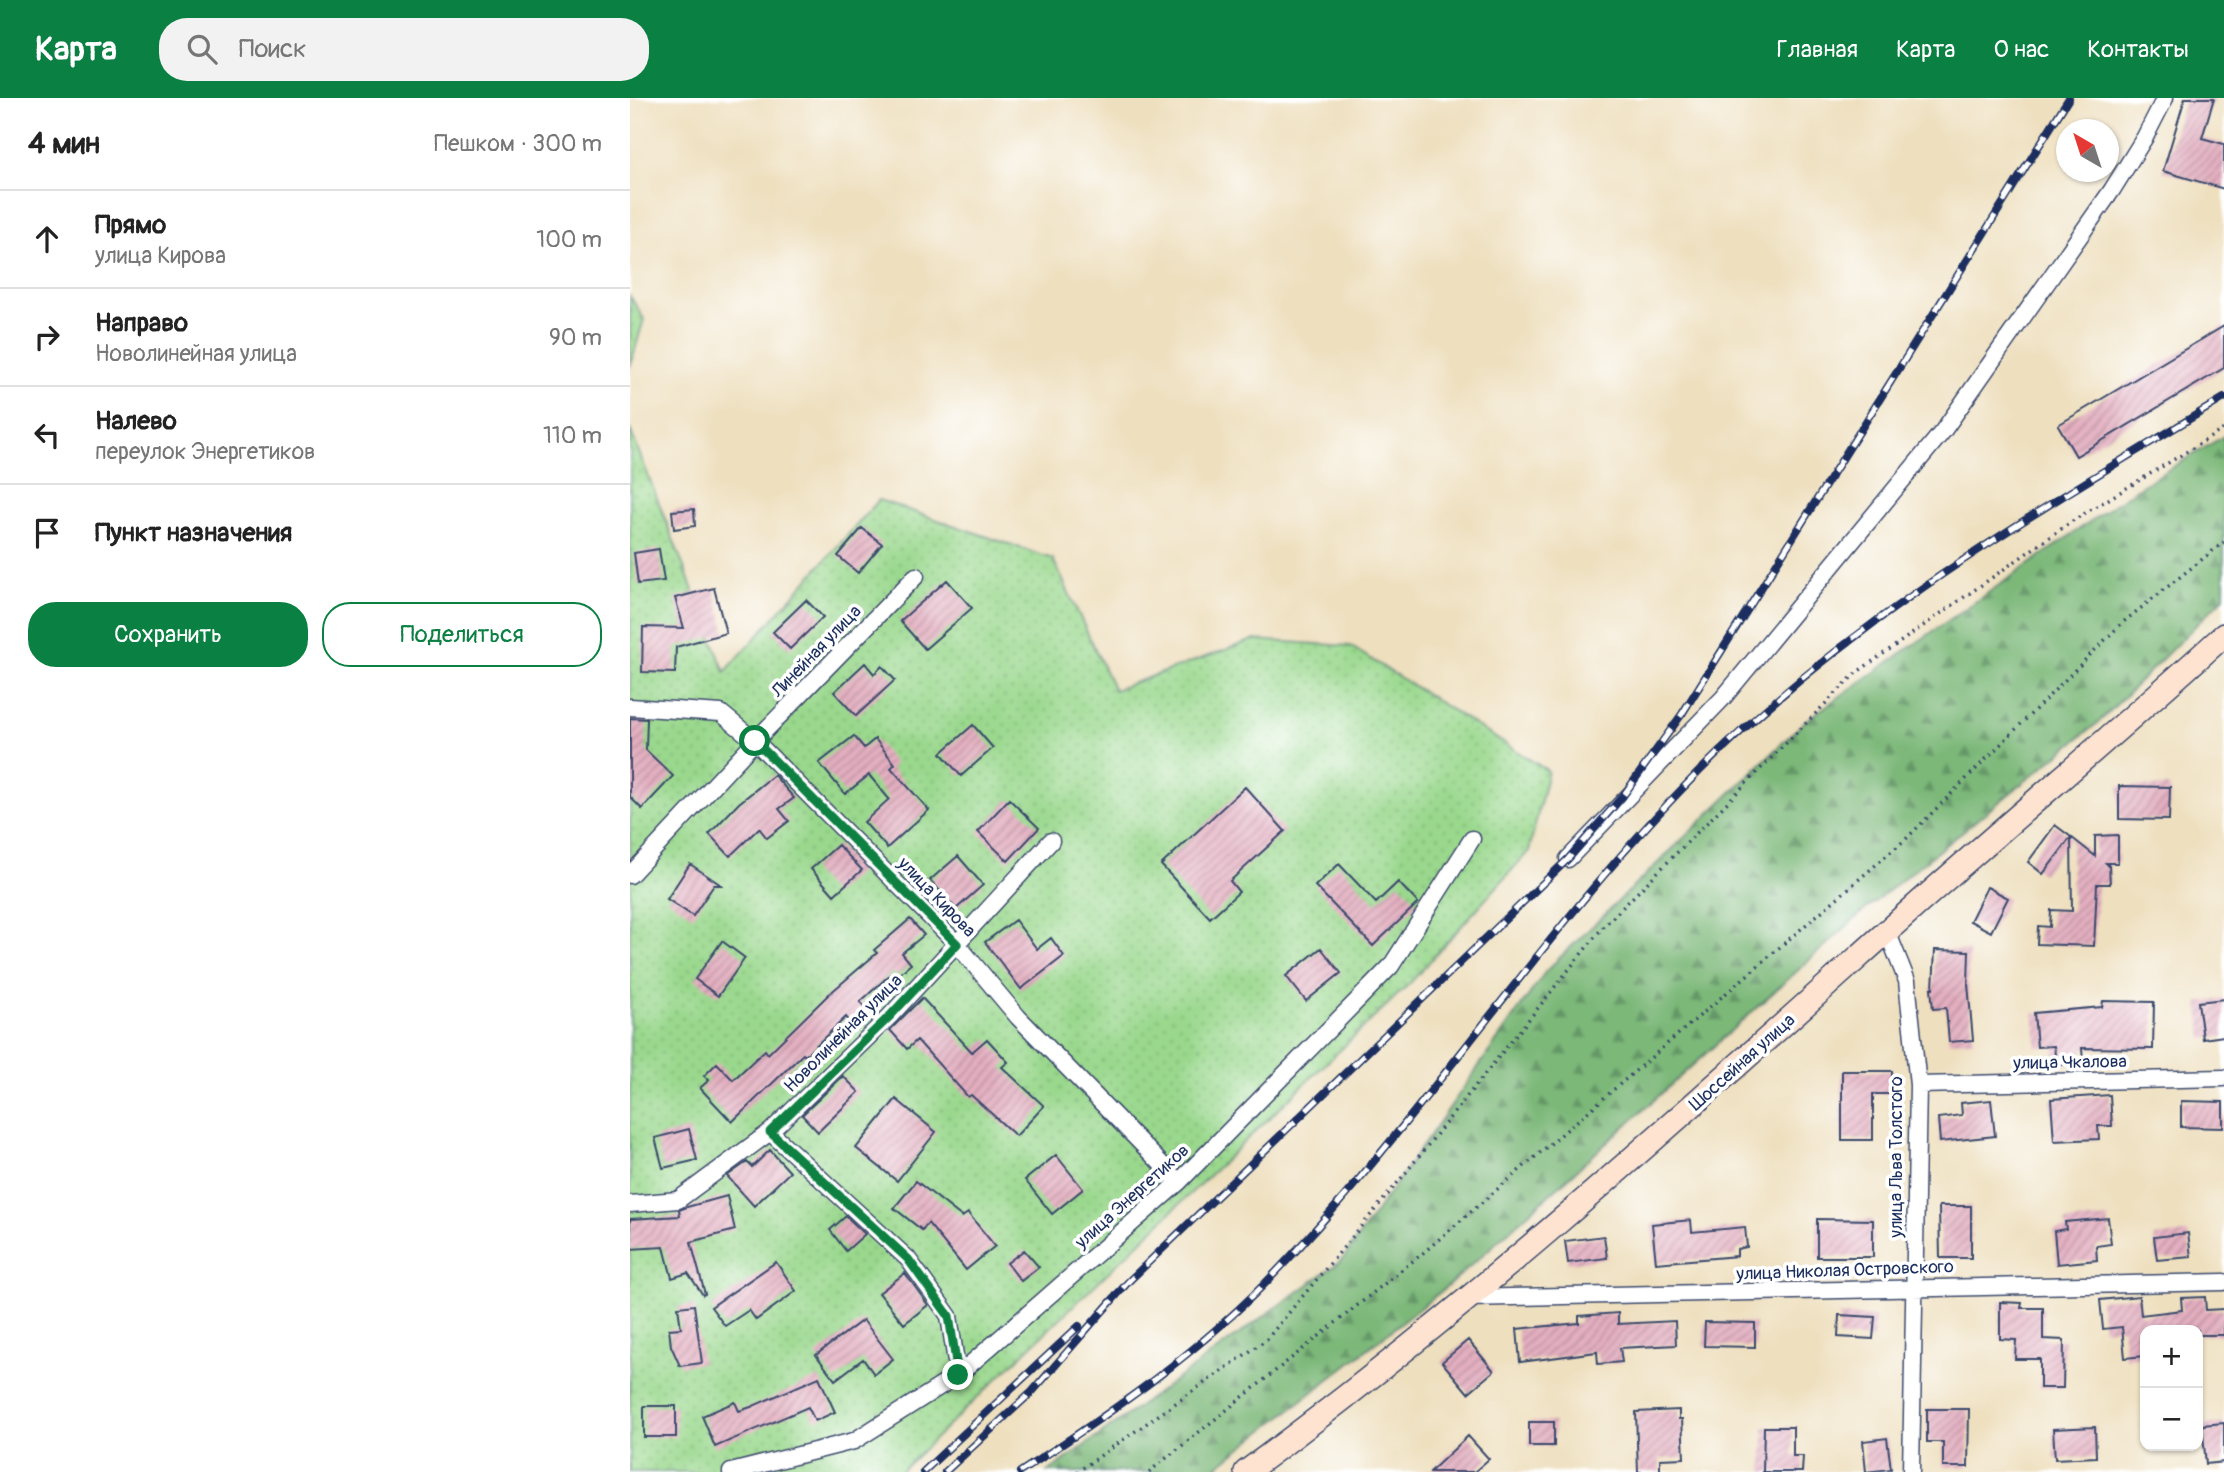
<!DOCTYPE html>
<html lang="ru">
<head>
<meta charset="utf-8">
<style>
	body { margin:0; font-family:Pangolin,sans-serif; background:#f2f2f2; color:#222 }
	.controls { position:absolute; right:21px; bottom:21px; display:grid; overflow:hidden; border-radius:14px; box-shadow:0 2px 5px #0004 }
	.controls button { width:63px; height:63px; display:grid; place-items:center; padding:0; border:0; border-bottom:2px solid #e0e0e0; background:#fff; color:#222; font:35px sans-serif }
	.compass { position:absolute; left:1426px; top:21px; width:63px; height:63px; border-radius:50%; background:#fff; box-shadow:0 2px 5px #0004; rotate:321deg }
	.stop { position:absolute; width:21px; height:21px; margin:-16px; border:5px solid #0b8043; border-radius:50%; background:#fff }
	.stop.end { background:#0b8043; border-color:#fff; box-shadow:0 2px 7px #0008 }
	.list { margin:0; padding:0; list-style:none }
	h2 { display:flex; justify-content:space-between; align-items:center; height:91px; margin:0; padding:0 28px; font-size:30px }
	h2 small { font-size:23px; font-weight:400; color:#767676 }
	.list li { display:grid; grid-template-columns:46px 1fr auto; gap:21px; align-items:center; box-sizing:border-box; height:98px; padding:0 28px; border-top:2px solid #e0e0e0 }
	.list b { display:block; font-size:26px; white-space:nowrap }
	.list p { margin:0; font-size:23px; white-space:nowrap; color:#767676 }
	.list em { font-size:23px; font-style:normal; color:#767676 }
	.actions { display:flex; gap:14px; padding:21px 28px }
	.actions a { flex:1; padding:16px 0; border:2px solid #0b8043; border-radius:28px; text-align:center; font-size:24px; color:#0b8043 }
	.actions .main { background:#0b8043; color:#fff }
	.icon { flex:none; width:38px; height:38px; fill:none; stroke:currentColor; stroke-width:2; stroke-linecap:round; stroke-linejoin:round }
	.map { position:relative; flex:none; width:1594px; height:1374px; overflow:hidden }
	header { display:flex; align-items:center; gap:42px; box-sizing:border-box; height:98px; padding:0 35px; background:#0b8043; color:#fff }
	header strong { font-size:33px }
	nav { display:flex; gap:38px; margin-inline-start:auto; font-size:24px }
	.search { width:490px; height:63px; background:#f2f2f2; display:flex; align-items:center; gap:18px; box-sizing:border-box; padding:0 24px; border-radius:28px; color:#767676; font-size:26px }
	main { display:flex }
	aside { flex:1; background:#fff }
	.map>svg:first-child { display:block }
	.forest { fill:url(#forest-firs); stroke:#4b746b; stroke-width:2 }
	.garden { fill:url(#garden-dots); stroke:#5a8476; stroke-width:2 }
	.building { fill:url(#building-hatch) }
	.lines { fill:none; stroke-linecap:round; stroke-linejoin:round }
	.minor-casing { stroke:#3b496c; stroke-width:19 }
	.secondary-casing { stroke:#3b496c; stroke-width:26 }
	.path { stroke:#3b496c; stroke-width:3.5; stroke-dasharray:2 5; stroke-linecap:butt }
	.minor { stroke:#fff; stroke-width:16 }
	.secondary { stroke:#fee3d1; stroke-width:23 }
	.rail-casing { stroke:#1b2f5e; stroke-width:8 }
	.rail { stroke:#fff; stroke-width:5; stroke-dasharray:16; stroke-linecap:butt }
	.route { stroke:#0b8043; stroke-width:9 }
	.labels { text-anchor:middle; stroke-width:7; stroke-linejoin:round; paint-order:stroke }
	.street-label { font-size:18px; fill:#1b2f5e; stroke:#fff }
</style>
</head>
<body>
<header>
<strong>Карта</strong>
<div class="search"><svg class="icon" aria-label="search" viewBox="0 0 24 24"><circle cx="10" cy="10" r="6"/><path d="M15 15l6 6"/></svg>Поиск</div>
<nav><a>Главная</a><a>Карта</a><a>О нас</a><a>Контакты</a></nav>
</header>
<main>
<aside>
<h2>4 мин<small>Пешком · 300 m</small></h2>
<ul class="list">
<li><svg class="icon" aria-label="ahead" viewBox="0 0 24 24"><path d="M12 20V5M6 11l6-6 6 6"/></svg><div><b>Прямо</b><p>улица Кирова</p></div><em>100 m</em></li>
<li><svg class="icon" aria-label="right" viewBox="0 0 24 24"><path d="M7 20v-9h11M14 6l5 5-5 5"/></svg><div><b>Направо</b><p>Новолинейная улица</p></div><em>90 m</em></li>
<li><svg class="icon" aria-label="left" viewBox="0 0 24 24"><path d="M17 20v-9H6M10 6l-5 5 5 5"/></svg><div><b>Налево</b><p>переулок Энергетиков</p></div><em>110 m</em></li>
<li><svg class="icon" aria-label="arrive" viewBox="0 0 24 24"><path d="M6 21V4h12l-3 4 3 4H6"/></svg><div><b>Пункт назначения</b></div></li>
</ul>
<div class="actions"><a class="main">Сохранить</a><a>Поделиться</a></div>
</aside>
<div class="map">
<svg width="1594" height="1374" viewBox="0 0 1594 1374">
	<defs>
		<pattern id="forest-firs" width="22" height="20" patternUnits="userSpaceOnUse" patternTransform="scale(1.75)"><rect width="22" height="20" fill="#7bb878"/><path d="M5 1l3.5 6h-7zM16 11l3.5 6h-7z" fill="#649666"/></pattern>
		<pattern id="garden-dots" width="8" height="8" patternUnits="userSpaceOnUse" patternTransform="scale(1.75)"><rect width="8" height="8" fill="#9ad88d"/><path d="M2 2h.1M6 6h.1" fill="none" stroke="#84ba7c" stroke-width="1.8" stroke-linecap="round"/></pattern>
		<pattern id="building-hatch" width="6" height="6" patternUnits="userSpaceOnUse" patternTransform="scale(1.75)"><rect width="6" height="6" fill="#e4afc0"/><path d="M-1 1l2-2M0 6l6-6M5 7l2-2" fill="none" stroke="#b88f9f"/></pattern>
	</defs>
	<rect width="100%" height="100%" fill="#fff"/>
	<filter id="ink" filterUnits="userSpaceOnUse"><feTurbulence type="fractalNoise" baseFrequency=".0143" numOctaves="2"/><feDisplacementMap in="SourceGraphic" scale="14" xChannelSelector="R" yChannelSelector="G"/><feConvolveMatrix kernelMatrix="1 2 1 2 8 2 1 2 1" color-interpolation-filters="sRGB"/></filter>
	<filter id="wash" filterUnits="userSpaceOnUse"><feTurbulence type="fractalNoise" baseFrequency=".00686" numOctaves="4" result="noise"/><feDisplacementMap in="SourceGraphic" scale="28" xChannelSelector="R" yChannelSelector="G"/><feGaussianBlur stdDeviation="1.57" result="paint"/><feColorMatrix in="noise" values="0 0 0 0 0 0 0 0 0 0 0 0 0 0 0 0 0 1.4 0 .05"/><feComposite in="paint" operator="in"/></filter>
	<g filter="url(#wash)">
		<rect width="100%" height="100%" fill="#eedfbe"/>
		<path class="forest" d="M 1594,338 L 1594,499 L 1470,623 L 1237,810 L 818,1188 L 580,1374 L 418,1374 L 712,1162 L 916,873 L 1176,622 L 1508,390 Z"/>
		<path class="garden" d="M 0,198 L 14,221 L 0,269 Z
			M 0,331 L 95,574 L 249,402 L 423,461 L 484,592 L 623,542 L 720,548 L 918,673 L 899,753 L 781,884 L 270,1374 L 0,1374 Z"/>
		<g id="blocks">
			<path class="building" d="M 1555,0 L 1584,0 L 1572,40 L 1594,46 L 1594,91 L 1533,73 Z
				M 1594,228 L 1594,270 L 1446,358 L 1428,327 Z
				M 64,411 L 65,428 L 44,431 L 42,413 Z
				M 232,430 L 252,446 L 228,475 L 208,458 Z
				M 29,451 L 34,483 L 8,486 L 4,455 Z
				M 317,482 L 342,510 L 295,551 L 270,523 Z
				M 84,490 L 96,535 L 46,549 L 45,575 L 12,574 L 13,529 L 54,530 L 45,500 Z
				M 176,502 L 193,519 L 160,551 L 143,534 Z
				M 235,565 L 244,576 L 252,568 L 265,582 L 226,618 L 204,594 Z
				M 0,620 L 17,621 L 16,652 L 43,678 L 12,711 L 0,699 Z
				M 343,627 L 363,650 L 331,678 L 311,655 Z
				M 224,638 L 234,650 L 245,641 L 265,666 L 261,670 L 299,712 L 257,750 L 234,724 L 259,701 L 239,677 L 215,696 L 189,665 Z
				M 144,677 L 164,700 L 149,711 L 159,723 L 137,740 L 129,730 L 100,758 L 79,736 L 109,705 Z
				M 1489,688 L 1540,689 L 1539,722 L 1489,721 Z
				M 615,689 L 655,733 L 600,783 L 609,794 L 580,820 L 531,767 Z
				M 379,701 L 409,730 L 378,763 L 348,734 Z
				M 1425,727 L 1441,739 L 1413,776 L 1398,764 Z
				M 1488,737 L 1488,765 L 1476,765 L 1479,768 L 1480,786 L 1467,786 L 1464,848 L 1407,846 L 1408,828 L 1420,829 L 1421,812 L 1442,813 L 1441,739 L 1465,758 L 1465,738 Z
				M 208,747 L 232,772 L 204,797 L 181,771 Z
				M 328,758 L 353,787 L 326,811 L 300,782 Z
				M 60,766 L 91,787 L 84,787 L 63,818 L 37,801 Z
				M 709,766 L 746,805 L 768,784 L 788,805 L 743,848 L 685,788 Z
				M 1357,789 L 1378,800 L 1361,834 L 1340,823 Z
				M 280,821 L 294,837 L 272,855 L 281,866 L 267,878 L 263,874 L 230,904 L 236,910 L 220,924 L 216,919 L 175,958 L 173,956 L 102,1024 L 70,990 L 79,982 L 74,978 L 87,965 L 103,982 L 135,952 L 138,956 L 198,897 L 247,855 L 244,852 Z
				M 385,822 L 407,851 L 421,840 L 434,858 L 391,891 L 355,844 Z
				M 92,843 L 115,860 L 88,898 L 65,881 Z
				M 691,850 L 711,875 L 676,903 L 656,878 Z
				M 1305,852 L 1339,853 L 1338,886 L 1343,942 L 1319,944 L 1316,910 L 1303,911 L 1301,890 L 1303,890 Z
				M 292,900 L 342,954 L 357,941 L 378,964 L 372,969 L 414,1008 L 386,1038 L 341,997 L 338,999 L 287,942 L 277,951 L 260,932 Z
				M 1594,901 L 1594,938 L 1573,941 L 1568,904 Z
				M 1473,903 L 1524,904 L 1523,951 L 1452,950 L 1453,965 L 1426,967 L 1424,948 L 1407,949 L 1404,915 L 1472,909 Z
				M 1212,973 L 1262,973 L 1262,996 L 1243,996 L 1243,1042 L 1212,1042 Z
				M 213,978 L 229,994 L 188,1034 L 172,1017 Z
				M 1480,997 L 1482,1028 L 1468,1028 L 1469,1041 L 1424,1043 L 1421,1001 Z
				M 266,1001 L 306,1034 L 267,1083 L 226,1050 Z
				M 1361,1002 L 1365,1038 L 1310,1044 L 1308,1020 L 1332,1017 L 1331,1005 Z
				M 1551,1003 L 1593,1004 L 1593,1030 L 1551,1029 Z
				M 59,1031 L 67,1062 L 33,1070 L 25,1040 Z
				M 140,1052 L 160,1074 L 124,1108 L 97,1078 L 117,1064 L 122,1069 Z
				M 426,1057 L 453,1091 L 422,1116 L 395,1082 Z
				M 286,1083 L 332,1119 L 338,1115 L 365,1148 L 336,1172 L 298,1125 L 292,1132 L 264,1110 Z
				M 97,1098 L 105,1132 L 61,1144 L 75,1196 L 73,1197 L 58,1175 L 42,1180 L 34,1149 L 0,1151 L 0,1121 L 50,1118 L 49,1112 L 57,1109 Z
				M 1309,1108 L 1341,1108 L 1341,1160 L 1310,1160 Z
				M 216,1118 L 235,1136 L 216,1153 L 200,1132 Z
				M 1478,1120 L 1481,1146 L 1466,1148 L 1467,1162 L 1427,1166 L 1424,1133 L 1436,1131 L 1435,1124 Z
				M 1187,1121 L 1243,1122 L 1243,1159 L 1187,1159 Z
				M 1061,1122 L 1062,1134 L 1115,1129 L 1117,1149 L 1107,1151 L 1107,1158 L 1026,1165 L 1022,1126 Z
				M 1558,1135 L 1561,1159 L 1527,1162 L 1524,1139 Z
				M 974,1138 L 977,1160 L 938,1165 L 935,1143 Z
				M 394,1152 L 409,1169 L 391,1183 L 377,1165 Z
				M 146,1164 L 166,1193 L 126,1222 L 119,1212 L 95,1228 L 81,1209 Z
				M 275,1175 L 298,1207 L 274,1226 L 249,1195 Z
				M 1509,1198 L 1511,1217 L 1552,1212 L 1551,1200 L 1575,1199 L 1576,1212 L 1594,1211 L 1594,1237 L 1568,1237 L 1568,1232 L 1515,1232 L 1515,1258 L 1495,1260 L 1492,1229 L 1473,1231 L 1470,1202 Z
				M 1370,1204 L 1392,1205 L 1391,1210 L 1413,1210 L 1413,1241 L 1434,1242 L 1433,1290 L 1410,1290 L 1410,1261 L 1385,1261 L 1386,1242 L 1370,1241 Z
				M 64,1207 L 72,1265 L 50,1268 L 41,1248 L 39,1231 L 51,1230 L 48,1209 Z
				M 988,1215 L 988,1226 L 1045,1223 L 1046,1247 L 990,1250 L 992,1264 L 968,1266 L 967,1254 L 890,1264 L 887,1231 L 949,1225 L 949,1218 Z
				M 1209,1217 L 1245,1219 L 1243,1241 L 1208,1239 Z
				M 233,1222 L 263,1261 L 244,1276 L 233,1261 L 205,1282 L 186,1257 Z
				M 1075,1224 L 1125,1225 L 1125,1249 L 1074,1248 Z
				M 838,1242 L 864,1273 L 838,1295 L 812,1264 Z
				M 189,1279 L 205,1314 L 185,1323 L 178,1309 L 85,1349 L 72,1318 L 105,1304 L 109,1313 L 121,1309 Z
				M 14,1308 L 46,1308 L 46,1339 L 14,1339 Z
				M 1297,1311 L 1339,1311 L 1338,1369 L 1313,1369 L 1313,1344 L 1297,1344 Z
				M 1049,1312 L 1049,1321 L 1052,1321 L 1054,1360 L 1030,1361 L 1030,1374 L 1008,1374 L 1006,1314 Z
				M 899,1324 L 924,1324 L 924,1348 L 899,1348 Z
				M 1594,1325 L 1594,1364 L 1576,1366 L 1572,1327 Z
				M 1134,1329 L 1163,1329 L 1163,1358 L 1173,1358 L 1172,1374 L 1133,1374 Z
				M 1465,1329 L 1466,1359 L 1425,1361 L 1423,1331 Z
				M 838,1338 L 859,1361 L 844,1374 L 800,1374 Z
				M 1257,1340 L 1261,1371 L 1236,1374 L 1233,1343 Z"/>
		</g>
	</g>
	<g filter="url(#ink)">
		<use href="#blocks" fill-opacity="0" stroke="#3b496c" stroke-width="2"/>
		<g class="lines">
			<g class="minor-casing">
				<path id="minor" d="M 0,609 L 91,615 L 125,643 L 327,846 L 388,919 L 549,1084
					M 938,761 L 1093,600 L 1313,333 L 1482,92 L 1515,39 L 1535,0
					M 0,777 L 125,643 L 286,478
					M 1257,833 L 1277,883 L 1288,987 L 1281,1374
					M 1288,987 L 1594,980
					M 140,1034 L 278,1161 L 319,1218 L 328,1277
					M 0,1106 L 48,1102 L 140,1034 L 260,918 L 421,743
					M 837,1200 C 1090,1195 1342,1188 1594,1184
					M 101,1374 L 224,1343 L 328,1277 L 549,1084 L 761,868 L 842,741"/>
			</g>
			<g class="secondary-casing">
				<path id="secondary" d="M 616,1374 C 841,1209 1047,1022 1254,836 C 1366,735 1482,639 1594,537"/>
			</g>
			<path class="path" d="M 447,1374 L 636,1242 L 765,1088 L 973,829 L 1226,575 L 1444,422 L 1594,331
				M 519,1374 L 793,1155 L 1276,741 L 1492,525 L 1594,444"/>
			<use href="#minor" class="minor"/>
			<use href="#secondary" class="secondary"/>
			<g class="rail-casing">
				<path id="rail" d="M 293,1374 L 449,1228
					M 315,1374 L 402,1294 L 499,1183 L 938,761 L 993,698 L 1052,616 L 1439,0
					M 390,1374 C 481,1315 573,1252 647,1173 C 792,1021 906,842 1052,691 C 1209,527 1402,417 1594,300"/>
			</g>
			<use href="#rail" class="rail"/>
		</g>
	</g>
	<g class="lines" filter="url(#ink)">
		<path class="route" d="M 125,643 L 327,846 L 260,918 L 140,1034 L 278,1161 L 319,1218 L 328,1277"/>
	</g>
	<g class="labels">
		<g class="street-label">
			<text transform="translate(186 553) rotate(-46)" y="6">Линейная улица</text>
			<text transform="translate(307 799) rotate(46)" y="6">улица Кирова</text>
			<text transform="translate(213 935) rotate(-45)" y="6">Новолинейная улица</text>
			<text transform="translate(1112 964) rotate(-42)" y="6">Шоссейная улица</text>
			<text transform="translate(1440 964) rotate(-1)" y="6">улица Чкалова</text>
			<text transform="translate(1266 1059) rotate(-90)" y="6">улица Льва Толстого</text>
			<text transform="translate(502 1098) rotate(-42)" y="6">улица Энергетиков</text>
			<text transform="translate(1215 1172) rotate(-2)" y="6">улица Николая Островского</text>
		</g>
	</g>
</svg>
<div class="controls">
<button>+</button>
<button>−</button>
</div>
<svg class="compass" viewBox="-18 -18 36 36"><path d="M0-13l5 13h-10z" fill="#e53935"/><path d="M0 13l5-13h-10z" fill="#767676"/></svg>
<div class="stop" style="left:125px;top:643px"></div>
<div class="stop end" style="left:328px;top:1277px"></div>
</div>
</main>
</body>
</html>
